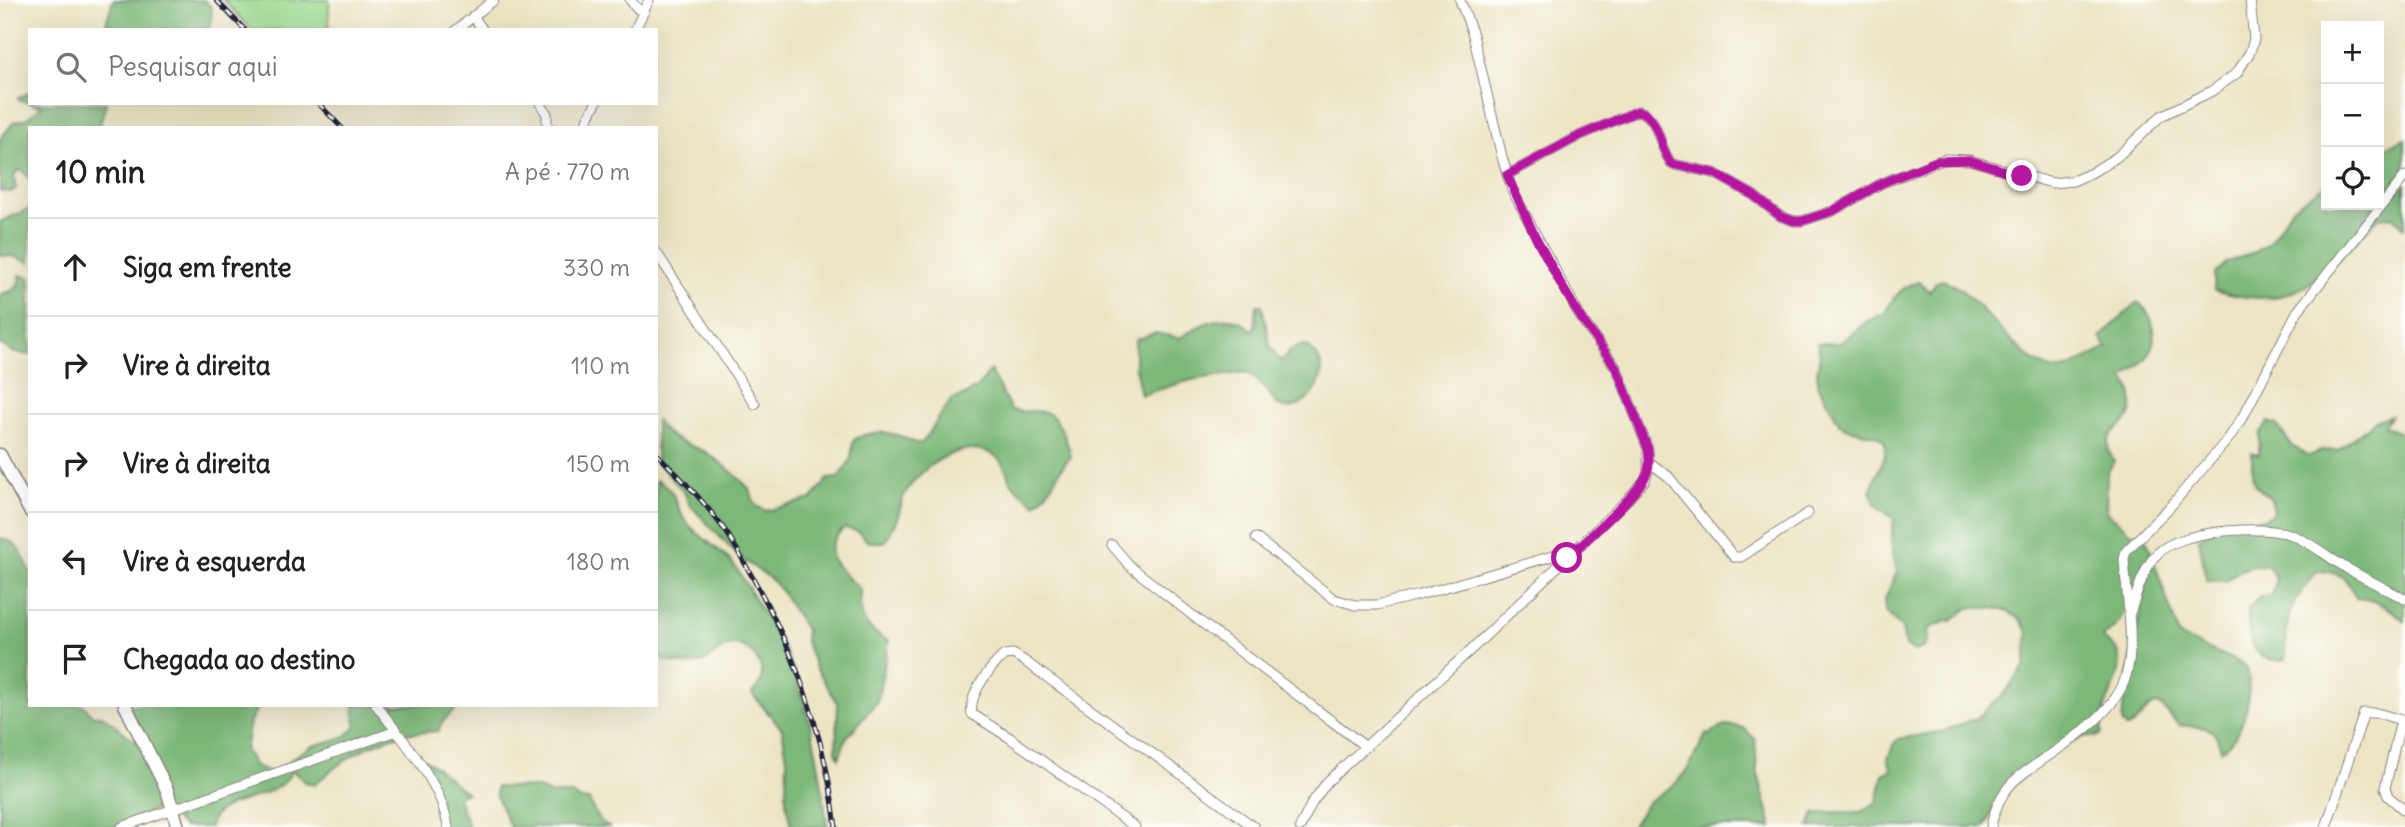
<!DOCTYPE html>
<html lang="pt">
<head>
<meta charset="utf-8">
<style>
	body { margin:0; font-family:Delius,sans-serif; background:#f2f2f2; color:#202124 }
	.controls { position:absolute; right:21px; top:21px; display:grid; overflow:hidden; border-radius:0px; box-shadow:0 7px 28px #0002 }
	.controls button { width:63px; height:63px; display:grid; place-items:center; padding:0; border:0; border-bottom:2px solid #e0e0e0; background:#fff; color:#202124; font:35px sans-serif }
	.stop { position:absolute; width:21px; height:21px; margin:-16px; border:5px solid #b5179e; border-radius:50%; background:#fff }
	.stop.end { background:#b5179e; border-color:#fff; box-shadow:0 2px 7px #0008 }
	.list { margin:0; padding:0; list-style:none }
	h2 { display:flex; justify-content:space-between; align-items:center; height:91px; margin:0; padding:0 28px; font-size:30px }
	h2 small { font-size:23px; font-weight:400; color:#757577 }
	.list li { display:grid; grid-template-columns:46px 1fr auto; gap:21px; align-items:center; box-sizing:border-box; height:98px; padding:0 28px; border-top:2px solid #e0e0e0 }
	.list b { display:block; font-size:26px; white-space:nowrap }
	.list em { font-size:23px; font-style:normal; color:#757577 }
	.icon { flex:none; width:38px; height:38px; fill:none; stroke:currentColor; stroke-width:2; stroke-linecap:round; stroke-linejoin:round }
	.map { position:relative; flex:none; width:2405px; height:827px; overflow:hidden }
	.search { position:absolute; background:#fff; box-shadow:0 7px 28px #0002; left:28px; top:28px; width:630px; height:77px; display:flex; align-items:center; gap:18px; box-sizing:border-box; padding:0 24px; border-radius:0px; color:#757577; font-size:26px }
	.panel { position:absolute; background:#fff; box-shadow:0 7px 28px #0002; left:28px; top:126px; width:630px; height:581px; border-radius:0px }
	.map>svg:first-child { display:block }
	.green { fill:#9ad88d; stroke:#5e7d64; stroke-width:2 }
	.forest { fill:#7bb878; stroke:#4e6d5a; stroke-width:2 }
	.lines { fill:none; stroke-linecap:round; stroke-linejoin:round }
	.minor-casing { stroke:#87837f; stroke-width:11 }
	.major-casing { stroke:#87837f; stroke-width:15 }
	.minor { stroke:#fff; stroke-width:9 }
	.major { stroke:#fff; stroke-width:12 }
	.rail-casing { stroke:#22223b; stroke-width:5 }
	.rail { stroke:#fdfcf7; stroke-width:2.5; stroke-dasharray:8; stroke-linecap:butt }
	.route { stroke:#b5179e; stroke-width:9 }
</style>
</head>
<body>
<div class="map">
<svg width="2405" height="827" viewBox="0 0 2405 827">
	<rect width="100%" height="100%" fill="#fdfcf7"/>
	<filter id="ink" filterUnits="userSpaceOnUse"><feTurbulence type="fractalNoise" baseFrequency=".0143" numOctaves="2"/><feDisplacementMap in="SourceGraphic" scale="14" xChannelSelector="R" yChannelSelector="G"/><feConvolveMatrix kernelMatrix="1 2 1 2 8 2 1 2 1" color-interpolation-filters="sRGB"/></filter>
	<filter id="wash" filterUnits="userSpaceOnUse"><feTurbulence type="fractalNoise" baseFrequency=".00686" numOctaves="4" result="noise"/><feDisplacementMap in="SourceGraphic" scale="28" xChannelSelector="R" yChannelSelector="G"/><feGaussianBlur stdDeviation="1.57" result="paint"/><feColorMatrix in="noise" values="0 0 0 0 0 0 0 0 0 0 0 0 0 0 0 0 0 1.4 0 .05"/><feComposite in="paint" operator="in"/></filter>
	<g filter="url(#wash)">
		<rect width="100%" height="100%" fill="#ece4c3"/>
		<path class="green" d="M 223,0 L 329,0 L 329,30 L 252,30 Z"/>
		<path class="forest" d="M 113,0 L 204,0 L 212,8 L 210,30 L 104,30 Z
			M 30,92 L 30,103 L 106,103 L 99,128 L 30,128 L 30,179 L 23,171 L 18,170 L 14,177 L 16,189 L 11,192 L 0,191 L 0,139 L 14,122 L 26,119 L 42,106 L 19,100 L 18,98 Z
			M 2405,139 L 2405,172 L 2379,196 L 2379,150 Z
			M 2326,184 L 2326,205 L 2372,205 L 2377,209 L 2386,204 L 2405,184 L 2405,227 L 2404,228 L 2393,216 L 2379,218 C 2324,271 2301,317 2214,290 L 2215,274 L 2227,262 L 2255,252 L 2268,244 L 2292,208 Z
			M 30,208 L 30,263 L 17,257 L 0,255 L 0,222 Z
			M 20,275 L 30,278 L 30,355 L 13,352 L 0,344 L 0,294 L 10,292 L 18,285 Z
			M 1942,280 C 1948,283 1956,285 1961,290 C 1985,307 2032,377 2062,369 C 2077,366 2093,354 2107,348 L 2101,337 L 2134,305 L 2138,302 C 2154,315 2159,335 2149,354 C 2143,364 2132,371 2123,378 C 2133,387 2136,409 2127,420 C 2121,427 2112,430 2109,440 C 2106,448 2111,455 2114,462 L 2107,473 L 2106,511 L 2130,532 L 2146,538 L 2179,635 C 2201,649 2226,653 2247,667 C 2252,693 2246,734 2221,750 C 2215,721 2202,729 2179,725 L 2159,704 C 2144,706 2141,723 2127,728 L 2122,723 L 2124,700 L 2145,586 L 2137,586 C 2121,606 2129,620 2102,637 L 2104,640 L 2118,650 C 2127,683 2097,702 2102,734 L 2096,737 L 2085,736 L 2051,752 L 1998,799 L 1985,827 L 1809,827 L 1814,814 L 1828,812 L 1861,812 L 1877,802 L 1883,774 L 1892,770 L 1888,759 L 1894,743 L 1899,739 L 1944,731 L 1977,718 L 2005,693 L 2025,666 L 2028,633 L 2020,619 L 2006,611 L 1993,608 L 1968,608 L 1950,622 L 1946,621 L 1930,628 L 1927,632 C 1931,644 1924,649 1913,651 L 1905,645 L 1902,628 L 1886,612 L 1885,599 L 1897,572 L 1891,544 L 1894,519 L 1876,505 L 1870,491 L 1885,455 L 1885,442 L 1877,436 L 1846,428 L 1839,423 L 1819,387 L 1817,372 L 1820,355 L 1817,343 L 1840,343 L 1867,321 L 1885,313 C 1892,298 1903,286 1919,281 L 1929,292 L 1936,282 Z
			M 1257,305 L 1262,305 L 1270,345 L 1278,359 L 1283,360 L 1290,350 L 1304,345 C 1344,366 1307,415 1282,407 C 1278,406 1276,403 1274,400 C 1266,388 1258,380 1247,372 L 1191,380 L 1141,395 L 1135,367 L 1135,340 L 1155,333 L 1180,338 C 1201,323 1231,307 1252,331 L 1255,326 Z
			M 990,370 L 1011,410 C 1022,413 1033,410 1044,412 C 1059,414 1068,445 1071,457 C 1055,471 1053,492 1035,504 C 1028,497 1016,490 1011,482 C 1006,473 1004,461 994,455 C 962,436 917,469 903,497 C 901,502 901,507 899,512 C 896,523 890,533 885,542 L 868,542 L 858,531 L 844,528 C 815,555 839,568 860,589 C 859,618 862,627 889,641 L 877,702 L 846,738 L 839,758 L 836,752 L 838,704 L 815,666 L 805,640 L 806,631 L 782,592 L 771,579 L 739,557 L 690,505 L 684,492 L 656,461 L 656,419 C 666,438 681,442 699,449 C 712,454 743,480 750,491 C 752,495 754,502 756,506 L 766,511 L 812,499 L 828,479 L 839,478 L 851,459 L 853,441 C 866,430 890,431 905,438 C 912,441 914,444 922,443 L 951,400 C 969,395 981,387 990,370 Z
			M 2391,415 L 2384,425 L 2405,436 L 2405,621 C 2390,608 2376,599 2356,598 C 2346,576 2341,572 2317,571 C 2288,608 2286,612 2286,659 C 2250,665 2248,638 2248,609 L 2259,598 L 2273,595 L 2276,579 L 2268,566 C 2249,565 2240,568 2226,581 L 2207,581 C 2202,567 2203,553 2198,539 L 2230,520 L 2263,519 L 2272,514 C 2277,492 2259,496 2254,481 C 2250,473 2253,462 2252,453 L 2259,455 L 2260,434 L 2269,422 L 2277,425 L 2292,446 L 2309,456 L 2321,451 L 2338,450 L 2375,421 Z
			M 656,480 C 682,493 672,508 690,526 C 703,540 721,549 734,565 C 742,576 749,589 756,602 C 764,615 774,629 781,643 C 809,699 820,764 827,825 L 830,827 L 792,827 L 786,802 L 787,758 L 782,729 L 752,694 C 754,690 760,685 761,680 C 765,664 750,645 734,645 C 717,646 711,663 695,664 C 682,666 669,661 656,658 Z
			M 0,538 C 20,542 22,555 30,571 L 30,705 L 83,705 L 93,716 L 102,715 L 140,745 L 124,705 L 259,705 L 250,722 L 245,750 L 255,766 L 274,774 L 297,755 L 312,746 L 343,738 L 356,727 L 354,705 L 460,705 L 442,722 L 438,731 C 426,732 412,732 400,735 C 368,743 338,763 314,785 L 305,782 L 292,770 C 279,805 215,793 210,827 L 183,827 L 165,809 L 157,809 L 117,827 L 0,827 Z
			M 1727,725 L 1744,728 L 1755,739 L 1757,770 L 1772,827 L 1631,827 L 1648,802 L 1676,783 L 1687,770 L 1707,733 L 1710,735 L 1713,731 Z
			M 422,758 C 441,768 450,782 467,793 L 461,794 L 458,798 L 469,827 L 439,827 L 433,810 L 440,803 Z
			M 496,787 L 537,788 L 550,794 L 572,794 L 581,800 L 589,800 C 593,810 598,821 608,827 L 510,827 L 496,795 Z"/>
	</g>
	<g filter="url(#ink)">
		<g class="lines">
			<g class="minor-casing">
				<path id="minor" d="M 630,0 L 638,9
					M 473,16 L 483,30
					M 456,30 L 494,0
					M 635,30 L 649,0
					M 540,103 L 547,114 L 547,128
					M 586,128 L 587,120 L 596,103
					M 1507,175 L 1581,135 L 1638,111 C 1660,115 1658,149 1672,164 L 1714,173 L 1753,195 L 1780,216 L 1794,221 L 1802,221 L 1833,211 L 1882,183 L 1945,159 L 1969,160 L 2052,183 L 2073,181 L 2091,173 L 2117,157 L 2161,116 L 2212,91 L 2237,73 L 2250,52 L 2254,39 L 2250,0
					M 656,252 L 755,404
					M 1649,462 L 1668,476 L 1734,557 L 1741,557 L 1808,513
					M 1256,538 L 1334,599 L 1355,605 L 1377,605 L 1419,595 L 1556,555 L 1567,558
					M 1112,545 L 1130,566 L 1197,619 L 1366,747
					M 2130,613 C 2137,594 2143,568 2157,554 C 2179,530 2262,524 2292,535 C 2312,543 2329,558 2348,569 C 2366,579 2386,589 2405,599
					M 376,705 C 402,739 442,783 448,827
					M 2401,720 L 2385,788 L 2388,796 L 2405,811
					M 122,827 L 396,731
					M 1135,827 L 1010,738 L 972,714 C 968,694 990,668 1004,655 L 1013,654 L 1023,660 L 1254,827
					M 1300,827 L 1312,803 L 1327,782 L 1477,644 L 1627,500 L 1645,480 L 1648,471 L 1648,449 L 1617,369 L 1581,318 L 1512,190 L 1502,157 L 1473,35 L 1460,0
					M 1991,827 C 1994,811 2000,796 2011,784 C 2019,775 2031,768 2041,761 C 2070,741 2116,712 2126,676 C 2136,643 2126,594 2124,559 L 2126,551 L 2169,508 L 2229,438 L 2245,413 L 2297,312 L 2405,176
					M 2326,827 L 2364,713 L 2377,713 L 2405,721"/>
			</g>
			<g class="major-casing">
				<path id="major" d="M 0,455 L 30,511
					M 125,705 L 167,790 L 178,827"/>
			</g>
			<use href="#minor" class="minor"/>
			<use href="#major" class="major"/>
			<g class="rail-casing">
				<path id="rail" d="M 216,0 L 245,30
					M 318,103 L 342,128
					M 656,453 C 679,476 702,499 721,525 C 732,539 740,555 749,571 C 795,650 825,735 836,827"/>
			</g>
			<use href="#rail" class="rail"/>
		</g>
	</g>
	<g class="lines" filter="url(#ink)">
		<path class="route" d="M 1567,558 C 1585,540 1643,492 1648,470 C 1650,463 1649,456 1648,449 L 1617,369 L 1581,318 L 1562,286 L 1534,234 L 1507,175 L 1581,135 L 1638,111 C 1660,115 1658,149 1672,164 L 1714,173 L 1753,195 L 1780,216 L 1794,221 L 1802,221 L 1833,211 L 1882,183 L 1937,161 L 1969,160 L 2022,176"/>
	</g>
</svg>
<div class="controls">
<button>+</button>
<button>−</button>
<button><svg class="icon" aria-label="locate" viewBox="0 0 24 24"><circle cx="12" cy="12" r="6"/><path d="M12 2v4M12 18v4M2 12h4M18 12h4"/></svg></button>
</div>
<div class="stop" style="left:1567px;top:558px"></div>
<div class="stop end" style="left:2022px;top:176px"></div>
<div class="search"><svg class="icon" aria-label="search" viewBox="0 0 24 24"><circle cx="10" cy="10" r="6"/><path d="M15 15l6 6"/></svg>Pesquisar aqui</div>
<section class="panel">
<h2>10 min<small>A pé · 770 m</small></h2>
<ul class="list">
<li><svg class="icon" aria-label="ahead" viewBox="0 0 24 24"><path d="M12 20V5M6 11l6-6 6 6"/></svg><div><b>Siga em frente</b></div><em>330 m</em></li>
<li><svg class="icon" aria-label="right" viewBox="0 0 24 24"><path d="M7 20v-9h11M14 6l5 5-5 5"/></svg><div><b>Vire à direita</b></div><em>110 m</em></li>
<li><svg class="icon" aria-label="right" viewBox="0 0 24 24"><path d="M7 20v-9h11M14 6l5 5-5 5"/></svg><div><b>Vire à direita</b></div><em>150 m</em></li>
<li><svg class="icon" aria-label="left" viewBox="0 0 24 24"><path d="M17 20v-9H6M10 6l-5 5 5 5"/></svg><div><b>Vire à esquerda</b></div><em>180 m</em></li>
<li><svg class="icon" aria-label="arrive" viewBox="0 0 24 24"><path d="M6 21V4h12l-3 4 3 4H6"/></svg><div><b>Chegada ao destino</b></div></li>
</ul>
</section>
</div>
</body>
</html>
